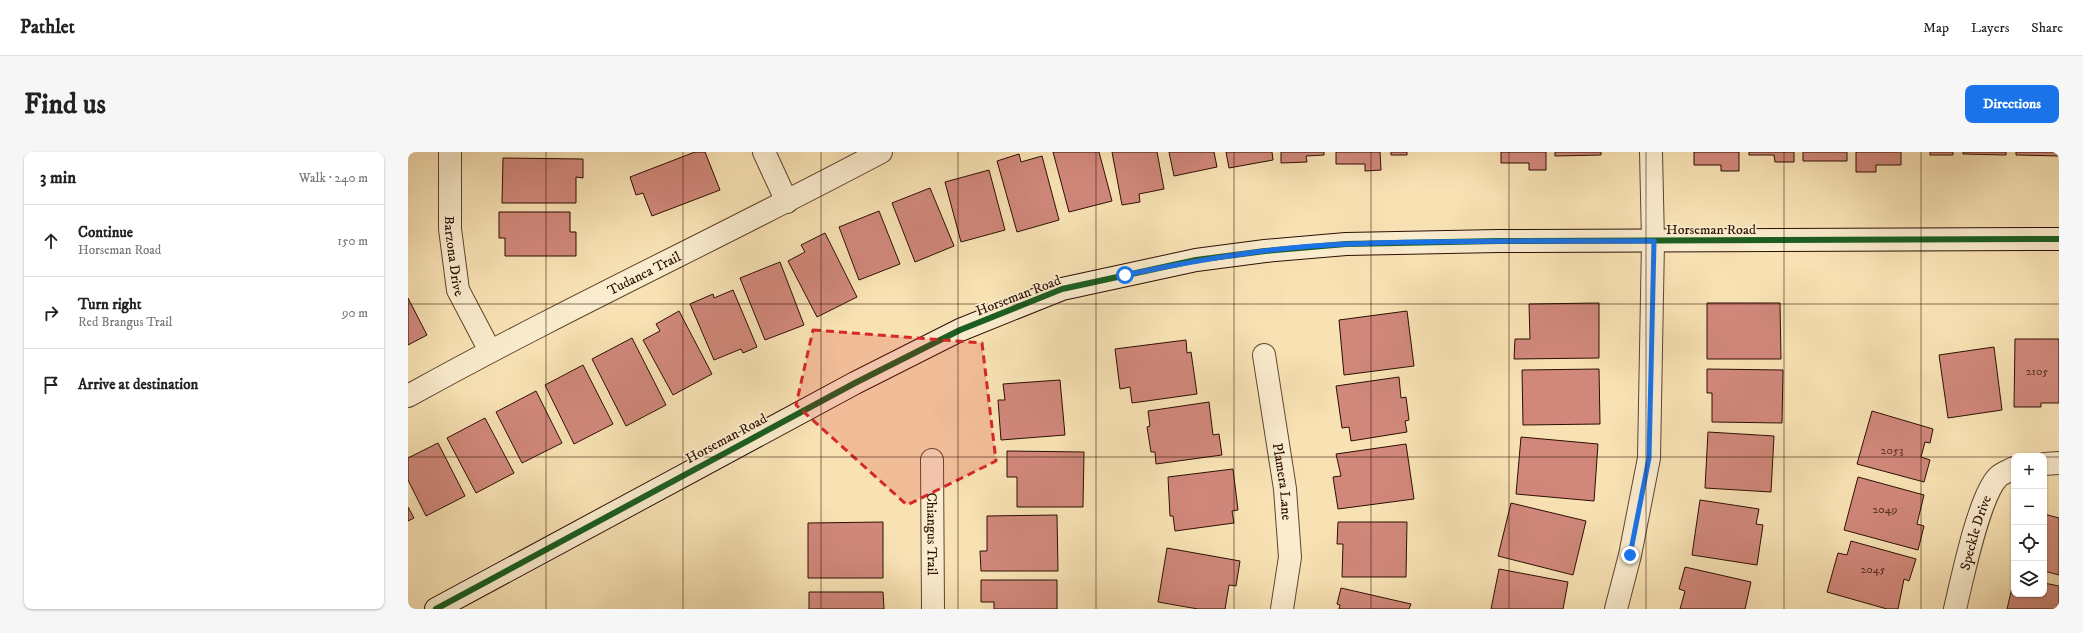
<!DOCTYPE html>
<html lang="en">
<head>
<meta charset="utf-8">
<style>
	body { margin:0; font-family:"IM FELL DW Pica",serif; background:#f6f6f6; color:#222 }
	.controls { position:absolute; right:12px; bottom:12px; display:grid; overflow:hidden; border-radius:8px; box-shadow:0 1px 3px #0004 }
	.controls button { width:36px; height:36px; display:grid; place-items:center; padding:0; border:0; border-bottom:1px solid #e0e0e0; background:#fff; color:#222; font:20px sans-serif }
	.stop { position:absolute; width:12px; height:12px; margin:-9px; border:3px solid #1a73e8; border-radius:50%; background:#fff }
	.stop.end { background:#1a73e8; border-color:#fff; box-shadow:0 1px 4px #0008 }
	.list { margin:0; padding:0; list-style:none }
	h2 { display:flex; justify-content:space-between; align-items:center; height:52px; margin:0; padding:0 16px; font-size:17px }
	h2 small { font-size:13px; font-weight:400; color:#767676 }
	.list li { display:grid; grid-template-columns:26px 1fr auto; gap:12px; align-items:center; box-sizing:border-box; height:72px; padding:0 16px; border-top:1px solid #e0e0e0 }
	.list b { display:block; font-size:15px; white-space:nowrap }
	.list p { margin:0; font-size:13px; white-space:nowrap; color:#767676 }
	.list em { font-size:13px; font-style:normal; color:#767676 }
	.icon { flex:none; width:22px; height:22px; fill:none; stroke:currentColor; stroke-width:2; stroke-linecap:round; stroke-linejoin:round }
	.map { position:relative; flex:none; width:1651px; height:457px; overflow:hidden; border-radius:8px }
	header { display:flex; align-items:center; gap:24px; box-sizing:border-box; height:56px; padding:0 20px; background:#fff; border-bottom:1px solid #e0e0e0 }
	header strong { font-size:19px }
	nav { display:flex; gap:22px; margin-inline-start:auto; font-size:14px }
	.intro { display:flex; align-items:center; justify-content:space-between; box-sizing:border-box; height:96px; padding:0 24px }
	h1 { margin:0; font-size:28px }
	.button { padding:10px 18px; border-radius:8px; background:#1a73e8; color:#fff; font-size:14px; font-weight:700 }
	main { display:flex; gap:24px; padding:0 24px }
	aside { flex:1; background:#fff; border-radius:8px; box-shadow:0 1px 3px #0004 }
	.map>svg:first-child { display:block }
	.building { fill:#d1887b; stroke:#2c0f02 }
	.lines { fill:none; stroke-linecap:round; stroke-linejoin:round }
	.street-casing { stroke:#5f442e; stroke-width:24 }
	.secondary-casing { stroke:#2c0f02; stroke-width:24 }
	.street { stroke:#faecce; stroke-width:22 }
	.secondary { stroke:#faecce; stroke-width:22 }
	.cycleway-casing { stroke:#faecce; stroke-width:8 }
	.cycleway { stroke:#1b5e20; stroke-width:6 }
	.route { stroke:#1a73e8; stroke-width:5 }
	.marked { fill:#d62828; fill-opacity:0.2; stroke:#d62828; stroke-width:3; stroke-dasharray:8 5; stroke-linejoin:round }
	.grid { fill:none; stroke:#2c0f02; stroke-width:1; stroke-opacity:0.55 }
	.labels { text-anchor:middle; stroke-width:3.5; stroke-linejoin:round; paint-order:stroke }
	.number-label { font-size:12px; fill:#552d20 }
	.street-label { font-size:14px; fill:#2c0f02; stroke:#faecce }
</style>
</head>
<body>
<header>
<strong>Pathlet</strong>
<nav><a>Map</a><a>Layers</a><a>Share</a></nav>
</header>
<div class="intro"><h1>Find us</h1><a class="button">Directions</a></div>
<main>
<aside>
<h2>3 min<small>Walk · 240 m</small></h2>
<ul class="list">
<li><svg class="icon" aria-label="ahead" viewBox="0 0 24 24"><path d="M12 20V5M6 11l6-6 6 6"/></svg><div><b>Continue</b><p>Horseman Road</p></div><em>150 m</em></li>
<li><svg class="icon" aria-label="right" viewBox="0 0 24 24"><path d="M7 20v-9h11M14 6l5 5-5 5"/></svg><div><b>Turn right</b><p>Red Brangus Trail</p></div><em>90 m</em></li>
<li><svg class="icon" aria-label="arrive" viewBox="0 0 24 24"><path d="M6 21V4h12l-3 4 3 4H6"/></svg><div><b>Arrive at destination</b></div></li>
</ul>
</aside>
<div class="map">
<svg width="1651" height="457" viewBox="0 0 1651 457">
	<rect width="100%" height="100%" fill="#f8e2b4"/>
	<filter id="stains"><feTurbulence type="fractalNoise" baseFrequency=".005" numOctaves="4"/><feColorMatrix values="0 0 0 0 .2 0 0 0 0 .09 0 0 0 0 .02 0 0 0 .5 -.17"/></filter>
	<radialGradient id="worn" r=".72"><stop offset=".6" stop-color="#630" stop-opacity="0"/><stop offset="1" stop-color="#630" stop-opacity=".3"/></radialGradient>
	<path class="building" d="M 287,0 L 297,0 L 312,38 L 244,64 L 235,41 L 228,43 L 222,25 Z
		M 645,0 L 691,0 L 704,49 L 661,60 Z
		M 704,0 L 749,0 L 756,37 L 731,42 L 732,50 L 714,53 Z
		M 761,0 L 806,0 L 809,15 L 766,24 Z
		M 818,0 L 864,0 L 865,8 L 821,16 Z
		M 873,0 L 916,0 L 916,3 L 898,4 L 899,10 L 873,11 Z
		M 928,0 L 972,0 L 973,18 L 957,19 L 957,12 L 928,12 Z
		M 983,0 L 999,0 L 999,3 L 983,3 Z
		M 1093,0 L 1138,0 L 1138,18 L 1121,18 L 1121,11 L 1093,11 Z
		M 1147,0 L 1193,0 L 1193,3 L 1147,4 Z
		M 1286,0 L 1331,0 L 1331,19 L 1313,19 L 1313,13 L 1286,13 Z
		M 1341,0 L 1386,0 L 1386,10 L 1367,10 L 1366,3 L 1341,3 Z
		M 1395,0 L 1439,0 L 1439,9 L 1395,9 Z
		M 1448,0 L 1493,0 L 1493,13 L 1468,13 L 1468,20 L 1448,20 Z
		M 1522,0 L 1545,0 L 1545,3 L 1522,3 Z
		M 1555,0 L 1598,0 L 1598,3 L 1555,2 Z
		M 1608,0 L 1651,0 L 1651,4 L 1608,3 Z
		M 611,2 L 613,10 L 634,4 L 651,68 L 609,80 L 589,9 Z
		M 95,6 L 175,7 L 175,26 L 168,25 L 168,51 L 94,51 Z
		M 581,18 L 597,78 L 553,90 L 537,30 Z
		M 522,36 L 546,94 L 507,110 L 484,51 Z
		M 471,59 L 492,112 L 451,128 L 431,75 Z
		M 91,60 L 162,60 L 162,80 L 168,80 L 168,104 L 97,104 L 97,86 L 91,86 Z
		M 417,81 L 449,145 L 409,165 L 380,109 L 397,100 L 393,93 Z
		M 372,110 L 396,173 L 357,188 L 332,126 Z
		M 325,138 L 349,195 L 335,201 L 333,197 L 306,208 L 282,152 L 305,142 L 306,146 Z
		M 0,146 L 19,183 L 0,193 Z
		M 1191,151 L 1191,206 L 1106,207 L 1107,187 L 1122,187 L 1121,152 Z
		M 1299,151 L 1372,151 L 1373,207 L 1299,207 Z
		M 271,159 L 304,222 L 265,243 L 235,188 L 252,179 L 248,172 Z
		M 999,159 L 1006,214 L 936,223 L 931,168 Z
		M 224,186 L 258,253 L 218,274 L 184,207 Z
		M 1607,187 L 1651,187 L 1651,251 L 1633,251 L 1633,255 L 1606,255 Z
		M 778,188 L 779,201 L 783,200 L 789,242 L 724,251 L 722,235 L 712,237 L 707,197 Z
		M 1586,195 L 1594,258 L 1540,266 L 1531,203 Z
		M 175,213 L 205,272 L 166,292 L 137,233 Z
		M 1191,217 L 1192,272 L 1115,273 L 1114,218 Z
		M 1299,217 L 1375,218 L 1374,271 L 1304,270 L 1304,241 L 1299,241 Z
		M 991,225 L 993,246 L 998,245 L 1001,268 L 997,269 L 999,280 L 943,289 L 941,275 L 934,276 L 928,234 Z
		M 652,228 L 657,283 L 593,288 L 590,248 L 597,248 L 595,232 Z
		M 128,239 L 154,291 L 114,311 L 88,260 Z
		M 801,250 L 805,283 L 811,282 L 814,303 L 748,312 L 747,300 L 743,300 L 739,275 L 742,274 L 740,259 Z
		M 1464,259 L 1525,277 L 1522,291 L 1517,290 L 1513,305 L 1522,308 L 1516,330 L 1449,312 Z
		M 77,266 L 106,321 L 68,341 L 39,286 Z
		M 1300,280 L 1366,284 L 1363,340 L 1297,336 Z
		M 1113,285 L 1190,292 L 1186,349 L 1108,342 Z
		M 30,291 L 57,344 L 18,364 L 0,328 L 0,306 Z
		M 998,292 L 1006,347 L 930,357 L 925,325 L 933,324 L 928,302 Z
		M 599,299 L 676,300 L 675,355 L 609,355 L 609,325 L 599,325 Z
		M 825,317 L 830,358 L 824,359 L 826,371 L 767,379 L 765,364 L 762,364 L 760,325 Z
		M 1450,325 L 1516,343 L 1509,372 L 1516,374 L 1510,398 L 1436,378 Z
		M 1292,348 L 1351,357 L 1348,372 L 1355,373 L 1349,413 L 1284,403 Z
		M 1103,351 L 1178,369 L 1165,423 L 1090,404 Z
		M 0,355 L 6,366 L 0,369 Z
		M 1636,362 L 1651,366 L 1651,423 L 1636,419 Z
		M 649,363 L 650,419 L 573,419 L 572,399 L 579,399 L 579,364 Z
		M 475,370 L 475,426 L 400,426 L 400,371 Z
		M 930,370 L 999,370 L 998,425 L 934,425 L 935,392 L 929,392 Z
		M 1443,389 L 1508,407 L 1501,429 L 1496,427 L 1490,457 L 1479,457 L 1419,440 L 1430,401 L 1439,403 Z
		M 759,396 L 832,409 L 828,434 L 821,433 L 817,457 L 790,457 L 750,450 Z
		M 1277,415 L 1343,430 L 1337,457 L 1272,457 L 1277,439 L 1271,437 Z
		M 1091,417 L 1160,430 L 1155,457 L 1083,457 Z
		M 1606,427 L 1606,442 L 1636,442 L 1636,431 L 1651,434 L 1651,457 L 1599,457 Z
		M 573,428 L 649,428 L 649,457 L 586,457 L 586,450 L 573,450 Z
		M 933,436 L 1003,452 L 1001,457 L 931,457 L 932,453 L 929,452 Z
		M 401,440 L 475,440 L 476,457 L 401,457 Z"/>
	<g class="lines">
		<g class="street-casing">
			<g id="street">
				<path id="s1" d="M 42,0 L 42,77 L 50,138 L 82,199"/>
				<path d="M 356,0 L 379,50"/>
				<path id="s2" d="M 856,203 L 877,337 L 882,405 L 874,457"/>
				<path id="s3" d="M 0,244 C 155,158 317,83 473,0"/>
				<path id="s4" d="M 524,308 L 525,457"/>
				<path d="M 1636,312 L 1651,311"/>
				<path d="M 1208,457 L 1222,403 L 1241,306 L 1245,89 L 1243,0"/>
				<path id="s5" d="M 1547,457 C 1554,428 1571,344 1590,325 C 1594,321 1601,319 1606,316"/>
			</g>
		</g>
		<g class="secondary-casing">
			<path id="secondary" d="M 28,457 L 447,231 L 552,178 L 654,137 L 788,108 L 857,99 L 938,92 L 1090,89 L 1651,87"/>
		</g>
		<use href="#street" class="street"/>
		<use href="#secondary" class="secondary"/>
		<g class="cycleway-casing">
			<path id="cycleway" d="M 28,457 L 447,231 L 552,178 L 654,137 L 788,108 L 857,99 L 938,92 L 1090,89 L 1651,87"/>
		</g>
		<use href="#cycleway" class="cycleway"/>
	</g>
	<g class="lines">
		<path class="route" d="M 717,123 C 790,108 864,95 939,92 C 1041,88 1143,89 1246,89 L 1241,306 L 1222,403"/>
	</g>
	<path class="marked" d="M 405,178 L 574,191 L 588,309 L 499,353 L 388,253 Z"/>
	<path class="grid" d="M 138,0 L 138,457M 275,0 L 275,457M 413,0 L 413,457M 550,0 L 550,457M 688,0 L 688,457M 826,0 L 826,457M 963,0 L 963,457M 1101,0 L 1101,457M 1238,0 L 1238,457M 1376,0 L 1376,457M 1513,0 L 1513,457M 0,152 L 1651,152M 0,305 L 1606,305M 1636,305 L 1651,305"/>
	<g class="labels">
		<g class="number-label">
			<text x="1629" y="223">2105</text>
			<text x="1484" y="302">2053</text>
			<text x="1477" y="361">2049</text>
			<text x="1465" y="421">2045</text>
		</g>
		<g class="street-label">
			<text x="1303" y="82">Horseman Road</text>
			<text dy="5" stroke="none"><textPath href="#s1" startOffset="104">Barzona Drive</textPath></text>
			<text dy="5" stroke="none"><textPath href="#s3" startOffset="266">Tudanca Trail</textPath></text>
			<text transform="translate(610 143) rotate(-21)" y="5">Horseman Road</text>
			<text transform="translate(318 286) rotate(-28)" y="5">Horseman Road</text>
			<text dy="5" stroke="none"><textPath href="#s2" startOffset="128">Plamera Lane</textPath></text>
			<text dy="5" stroke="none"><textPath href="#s5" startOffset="79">Speckle Drive</textPath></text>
			<text dy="5" stroke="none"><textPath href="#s4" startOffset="74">Chiangus Trail</textPath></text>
		</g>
	</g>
	<rect width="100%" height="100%" filter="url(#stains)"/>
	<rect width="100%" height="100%" fill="url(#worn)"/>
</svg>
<div class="controls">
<button>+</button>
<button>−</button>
<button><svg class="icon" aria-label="locate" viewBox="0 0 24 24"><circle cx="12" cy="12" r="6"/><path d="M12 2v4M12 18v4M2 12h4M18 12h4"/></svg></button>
<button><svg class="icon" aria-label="layers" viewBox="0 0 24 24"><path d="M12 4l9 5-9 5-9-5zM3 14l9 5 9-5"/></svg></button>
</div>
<div class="stop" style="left:717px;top:123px"></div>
<div class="stop end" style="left:1222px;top:403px"></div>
</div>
</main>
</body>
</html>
